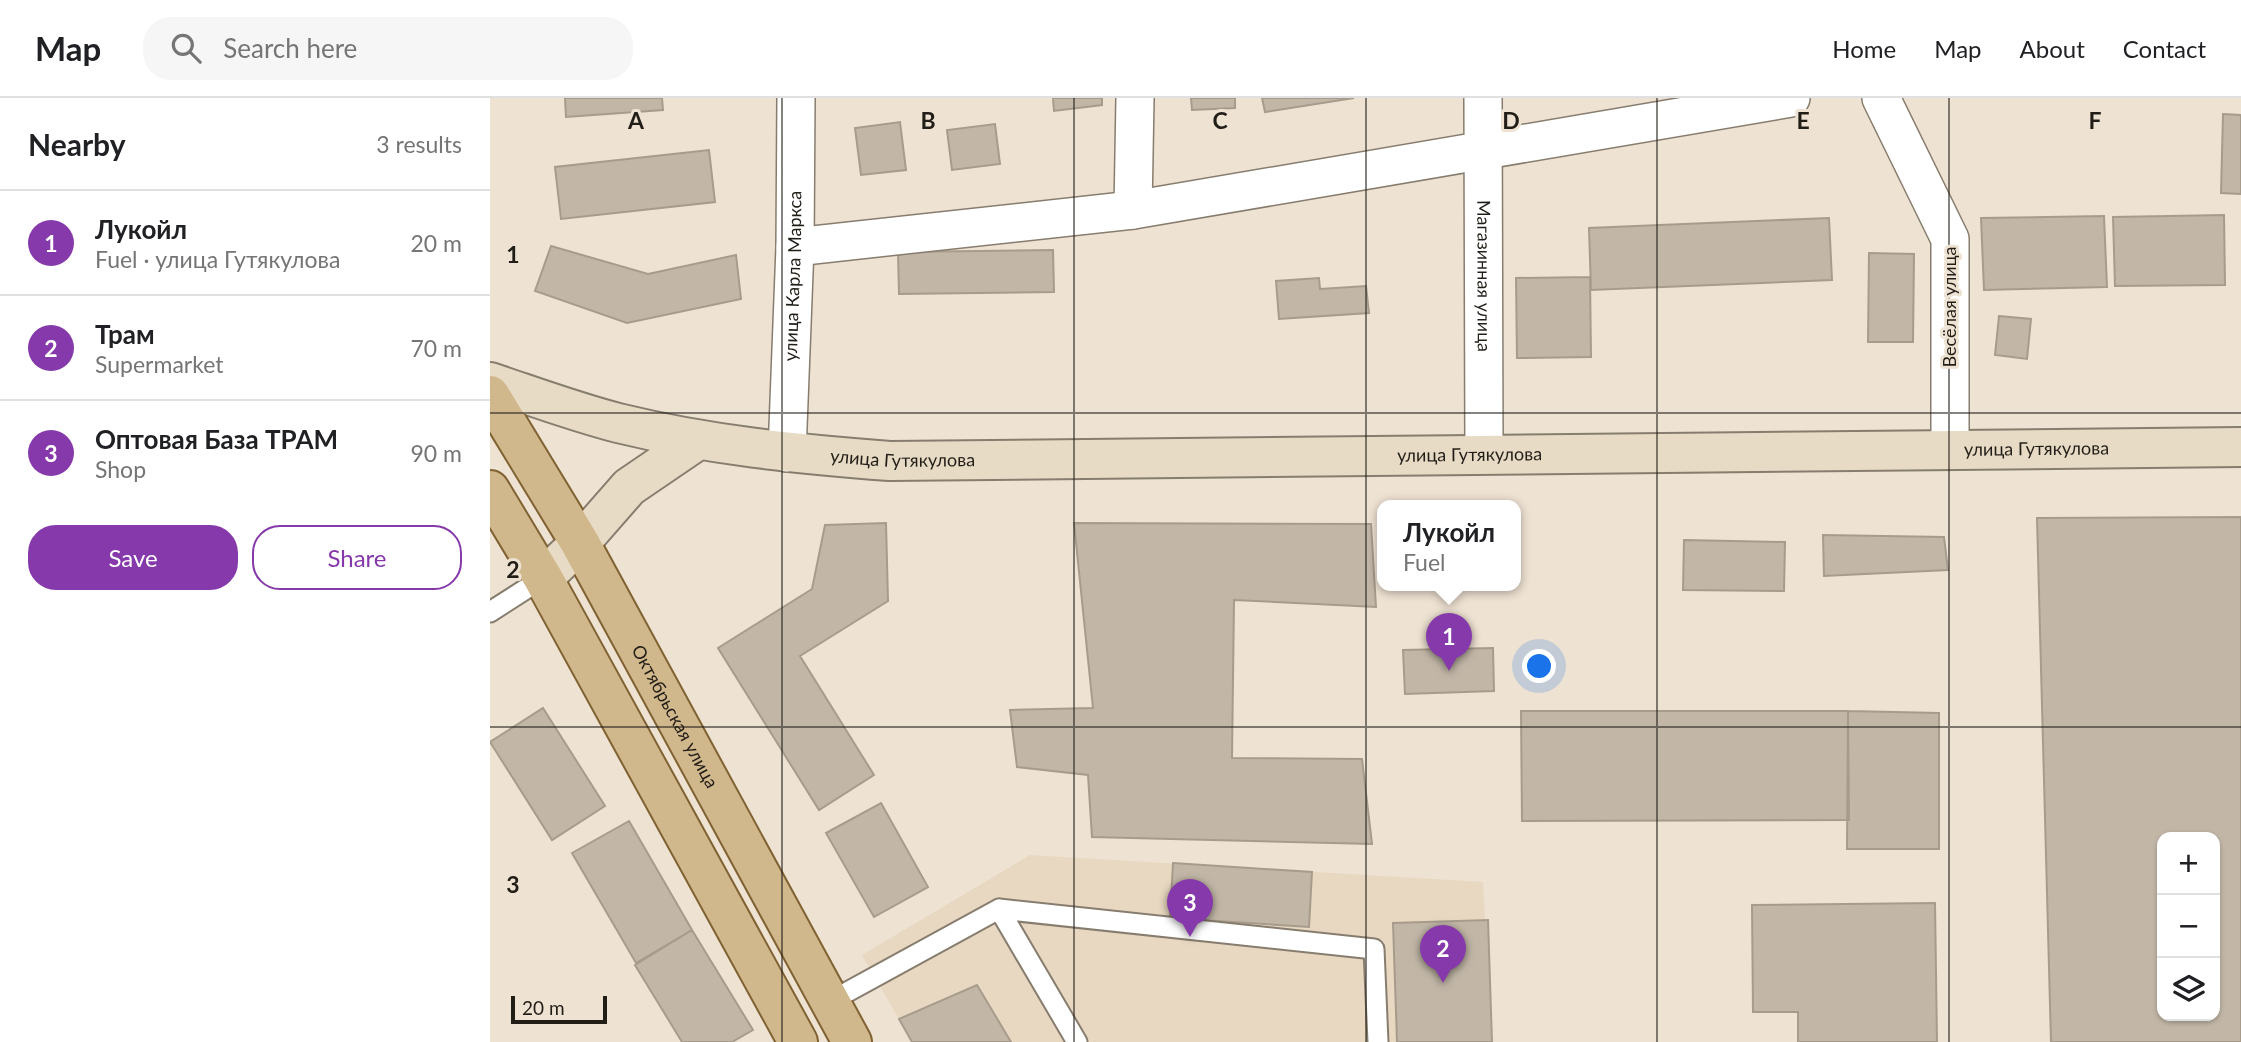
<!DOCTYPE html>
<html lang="en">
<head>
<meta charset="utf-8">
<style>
	body { margin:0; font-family:Lato,sans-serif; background:#f6f6f6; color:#202124 }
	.controls { position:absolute; right:21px; bottom:21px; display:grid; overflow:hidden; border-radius:14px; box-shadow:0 2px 5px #0004 }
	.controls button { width:63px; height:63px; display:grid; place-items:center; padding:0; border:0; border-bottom:2px solid #e0e0e0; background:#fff; color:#202124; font:35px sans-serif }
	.scale { position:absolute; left:21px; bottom:18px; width:96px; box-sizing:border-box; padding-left:7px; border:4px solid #211d17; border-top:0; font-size:19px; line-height:24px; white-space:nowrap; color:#211d17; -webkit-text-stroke:5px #eee2d2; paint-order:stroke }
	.you { position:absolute; left:1050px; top:569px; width:24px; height:24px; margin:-18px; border:5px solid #fff; border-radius:50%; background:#1a73e8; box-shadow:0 0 0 10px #1a73e833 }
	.badge { display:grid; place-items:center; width:46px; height:46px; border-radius:50%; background:#8639aa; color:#fff; font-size:23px; font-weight:700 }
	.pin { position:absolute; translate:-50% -58px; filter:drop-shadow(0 2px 4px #0008) }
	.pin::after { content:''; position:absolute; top:37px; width:24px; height:21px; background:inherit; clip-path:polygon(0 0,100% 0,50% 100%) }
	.popup { position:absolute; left:887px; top:402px; width:144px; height:91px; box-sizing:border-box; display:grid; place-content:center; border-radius:14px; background:#fff; filter:drop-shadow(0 2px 5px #0005); font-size:23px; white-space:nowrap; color:#757577 }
	.popup b { font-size:26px; color:#202124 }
	.popup::after { content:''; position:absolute; left:50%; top:100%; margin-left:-14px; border:14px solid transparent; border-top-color:#fff }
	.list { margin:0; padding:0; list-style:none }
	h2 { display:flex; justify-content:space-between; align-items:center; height:91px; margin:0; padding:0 28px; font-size:30px }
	h2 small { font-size:23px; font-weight:400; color:#757577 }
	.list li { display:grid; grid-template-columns:46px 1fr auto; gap:21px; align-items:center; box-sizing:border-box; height:105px; padding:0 28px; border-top:2px solid #e0e0e0 }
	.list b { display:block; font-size:26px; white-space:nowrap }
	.list p { margin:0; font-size:23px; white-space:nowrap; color:#757577 }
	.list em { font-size:23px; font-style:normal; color:#757577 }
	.actions { display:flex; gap:14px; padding:21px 28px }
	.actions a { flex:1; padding:16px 0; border:2px solid #8639aa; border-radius:28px; text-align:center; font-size:24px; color:#8639aa }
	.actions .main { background:#8639aa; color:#fff }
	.icon { flex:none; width:38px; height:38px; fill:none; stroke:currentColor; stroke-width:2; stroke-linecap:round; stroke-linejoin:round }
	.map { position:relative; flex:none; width:1751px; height:944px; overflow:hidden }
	header { display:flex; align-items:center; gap:42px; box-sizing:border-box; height:98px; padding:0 35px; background:#fff; border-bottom:2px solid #e0e0e0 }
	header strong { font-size:33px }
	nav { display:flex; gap:38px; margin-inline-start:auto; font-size:24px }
	.search { width:490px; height:63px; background:#f6f6f6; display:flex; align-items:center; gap:18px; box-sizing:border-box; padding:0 24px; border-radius:28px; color:#757577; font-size:26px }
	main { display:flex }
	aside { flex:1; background:#fff }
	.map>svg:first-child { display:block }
	.built { fill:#e8d8c1 }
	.building { fill:#c2b7a7; stroke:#a79c8c; stroke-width:2; fill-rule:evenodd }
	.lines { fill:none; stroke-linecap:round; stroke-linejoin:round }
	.lane-casing { stroke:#877d6e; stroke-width:23 }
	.street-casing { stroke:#877d6e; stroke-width:40 }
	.secondary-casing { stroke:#877d6e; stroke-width:42 }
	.primary-casing { stroke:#806232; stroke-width:42 }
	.lane { stroke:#fff; stroke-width:19 }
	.street { stroke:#fff; stroke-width:37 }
	.secondary { stroke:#e8dbc6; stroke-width:38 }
	.primary { stroke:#d1b78c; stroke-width:38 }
	.grid { fill:none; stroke:#211d17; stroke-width:2; stroke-opacity:0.55 }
	.labels { text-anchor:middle; stroke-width:6; stroke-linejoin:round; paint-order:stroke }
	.street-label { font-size:18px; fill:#211d17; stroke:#eee2d2 }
	.grid-label { font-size:23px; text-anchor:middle; font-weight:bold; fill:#211d17; stroke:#eee2d2; stroke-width:6; stroke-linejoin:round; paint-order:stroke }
</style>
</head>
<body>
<header>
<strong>Map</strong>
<div class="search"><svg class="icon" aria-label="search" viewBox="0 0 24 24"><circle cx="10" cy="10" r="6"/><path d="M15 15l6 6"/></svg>Search here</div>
<nav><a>Home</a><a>Map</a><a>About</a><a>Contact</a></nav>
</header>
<main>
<aside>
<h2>Nearby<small>3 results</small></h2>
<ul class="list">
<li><span class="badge">1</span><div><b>Лукойл</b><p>Fuel · улица Гутякулова</p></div><em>20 m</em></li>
<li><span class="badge">2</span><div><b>Трам</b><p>Supermarket</p></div><em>70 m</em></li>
<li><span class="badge">3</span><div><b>Оптовая База ТРАМ</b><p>Shop</p></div><em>90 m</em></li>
</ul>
<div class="actions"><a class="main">Save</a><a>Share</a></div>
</aside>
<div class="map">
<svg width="1751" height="944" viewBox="0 0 1751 944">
	<rect width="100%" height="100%" fill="#eee2d2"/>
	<path class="built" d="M 540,757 L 993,784 L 1002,944 L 422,944 L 372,857 Z"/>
	<path class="building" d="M 75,0 L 172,0 L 173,12 L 76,19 Z
		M 563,0 L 612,0 L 612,7 L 564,13 Z
		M 701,0 L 745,0 L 745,10 L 702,12 Z
		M 772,0 L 864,0 L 775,14 Z
		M 1733,16 L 1751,17 L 1751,96 L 1731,95 Z
		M 410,24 L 416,72 L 371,77 L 365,30 Z
		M 505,26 L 510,66 L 462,72 L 457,32 Z
		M 219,52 L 225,104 L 71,121 L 65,69 Z
		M 1734,117 L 1735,187 L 1625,188 L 1623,119 Z
		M 1614,118 L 1617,189 L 1494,192 L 1491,120 Z
		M 1339,120 L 1342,182 L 1101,192 L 1099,130 Z
		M 61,148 L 158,176 L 246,157 L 251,201 L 137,225 L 45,193 Z
		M 563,152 L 564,194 L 409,196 L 408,154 Z
		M 1379,155 L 1424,156 L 1423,244 L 1378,244 Z
		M 1100,179 L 1101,259 L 1027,260 L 1026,180 Z
		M 829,180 L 830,191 L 876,188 L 879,215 L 789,221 L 786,183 Z
		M 1509,218 L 1541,221 L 1537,261 L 1505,257 Z
		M 1751,419 L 1751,944 L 1561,944 L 1547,420 ZM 1672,739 L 1725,739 L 1725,918 L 1672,918 Z
		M 396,425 L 398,503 L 310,558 L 384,677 L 329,712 L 228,550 L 322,491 L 335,427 Z
		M 584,425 L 881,426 L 886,509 L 744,502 L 742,660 L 872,661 L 882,746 L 602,739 L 598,677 L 527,669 L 520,612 L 603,610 Z
		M 1333,437 L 1454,439 L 1458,472 L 1334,478 Z
		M 1194,442 L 1295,444 L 1294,493 L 1193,492 Z
		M 1003,550 L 1004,593 L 915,596 L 913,552 Z
		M 53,610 L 115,708 L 62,742 L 0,644 Z
		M 1031,613 L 1358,613 L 1359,722 L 1032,723 Z
		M 1358,613 L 1449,615 L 1449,751 L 1357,751 Z
		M 391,705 L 438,789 L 384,819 L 336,735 Z
		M 139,723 L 202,832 L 146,865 L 82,755 Z
		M 683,765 L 822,774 L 819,829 L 680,820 Z
		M 1445,805 L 1447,944 L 1308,944 L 1308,914 L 1263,914 L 1262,807 Z
		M 998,822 L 1002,944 L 907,944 L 903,825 Z
		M 202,832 L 263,932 L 242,944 L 192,944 L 145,867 Z
		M 487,887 L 521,944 L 422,944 L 409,921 Z"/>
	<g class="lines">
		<g class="lane-casing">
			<path id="lane" d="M 0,514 L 53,480
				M 509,811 L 587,944
				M 339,904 L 509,811 L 884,851 L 888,944"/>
		</g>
		<g class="street-casing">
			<g id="street">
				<path id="s1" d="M 993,0 L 994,357"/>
				<path d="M 1391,0 L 1460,141 L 1460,351"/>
				<path d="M 643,112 L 645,0"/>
				<path d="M 305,149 L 643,112 L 1301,0"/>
				<path id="s2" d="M 297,355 L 305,149 L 306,0"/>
			</g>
		</g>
		<g class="secondary-casing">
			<g id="secondary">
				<path id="s3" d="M 0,284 C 42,298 85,314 128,325 C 218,347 308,356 400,363 L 1751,349"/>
				<path d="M 53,480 L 90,445 L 139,389 L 208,342"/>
			</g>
		</g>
		<g class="primary-casing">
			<g id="primary">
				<path id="s4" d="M 0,297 L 90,445 L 362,944"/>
				<path d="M 0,392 L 53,480 L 308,944"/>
			</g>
		</g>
		<use href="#lane" class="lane"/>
		<use href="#street" class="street"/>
		<use href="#secondary" class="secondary"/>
		<use href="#primary" class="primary"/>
	</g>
	<path class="grid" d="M 292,0 L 292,944M 584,0 L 584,944M 876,0 L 876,944M 1167,0 L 1167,944M 1459,0 L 1459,944M 0,315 L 1751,315M 0,629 L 1751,629"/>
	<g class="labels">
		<g class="street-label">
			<text dy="6" stroke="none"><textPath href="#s2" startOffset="177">улица Карла Маркса</textPath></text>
			<text dy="6" stroke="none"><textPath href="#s1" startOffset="178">Магазинная улица</textPath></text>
			<text transform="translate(1460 209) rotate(-90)" y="6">Весёлая улица</text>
			<text dy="6" stroke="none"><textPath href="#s3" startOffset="1556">улица Гутякулова</textPath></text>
			<text dy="6" stroke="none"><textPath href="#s3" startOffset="989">улица Гутякулова</textPath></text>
			<text dy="6" stroke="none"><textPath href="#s3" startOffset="422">улица Гутякулова</textPath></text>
			<text dy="6" stroke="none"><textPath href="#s4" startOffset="371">Октябрьская улица</textPath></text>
		</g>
	</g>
	<g class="grid-label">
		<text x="146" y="31">A</text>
		<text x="438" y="31">B</text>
		<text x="730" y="31">C</text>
		<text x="1021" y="31">D</text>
		<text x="1313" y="31">E</text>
		<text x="1605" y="31">F</text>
		<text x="23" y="165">1</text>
		<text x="23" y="480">2</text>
		<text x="23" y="795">3</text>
	</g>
</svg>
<div class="controls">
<button>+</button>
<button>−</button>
<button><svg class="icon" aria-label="layers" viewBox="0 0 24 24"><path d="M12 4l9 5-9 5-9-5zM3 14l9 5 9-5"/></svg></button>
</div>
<div class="scale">20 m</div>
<div class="you"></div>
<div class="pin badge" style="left:959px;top:573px">1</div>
<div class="popup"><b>Лукойл</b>Fuel</div>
<div class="pin badge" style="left:953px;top:885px">2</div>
<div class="pin badge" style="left:700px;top:839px">3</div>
</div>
</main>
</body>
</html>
